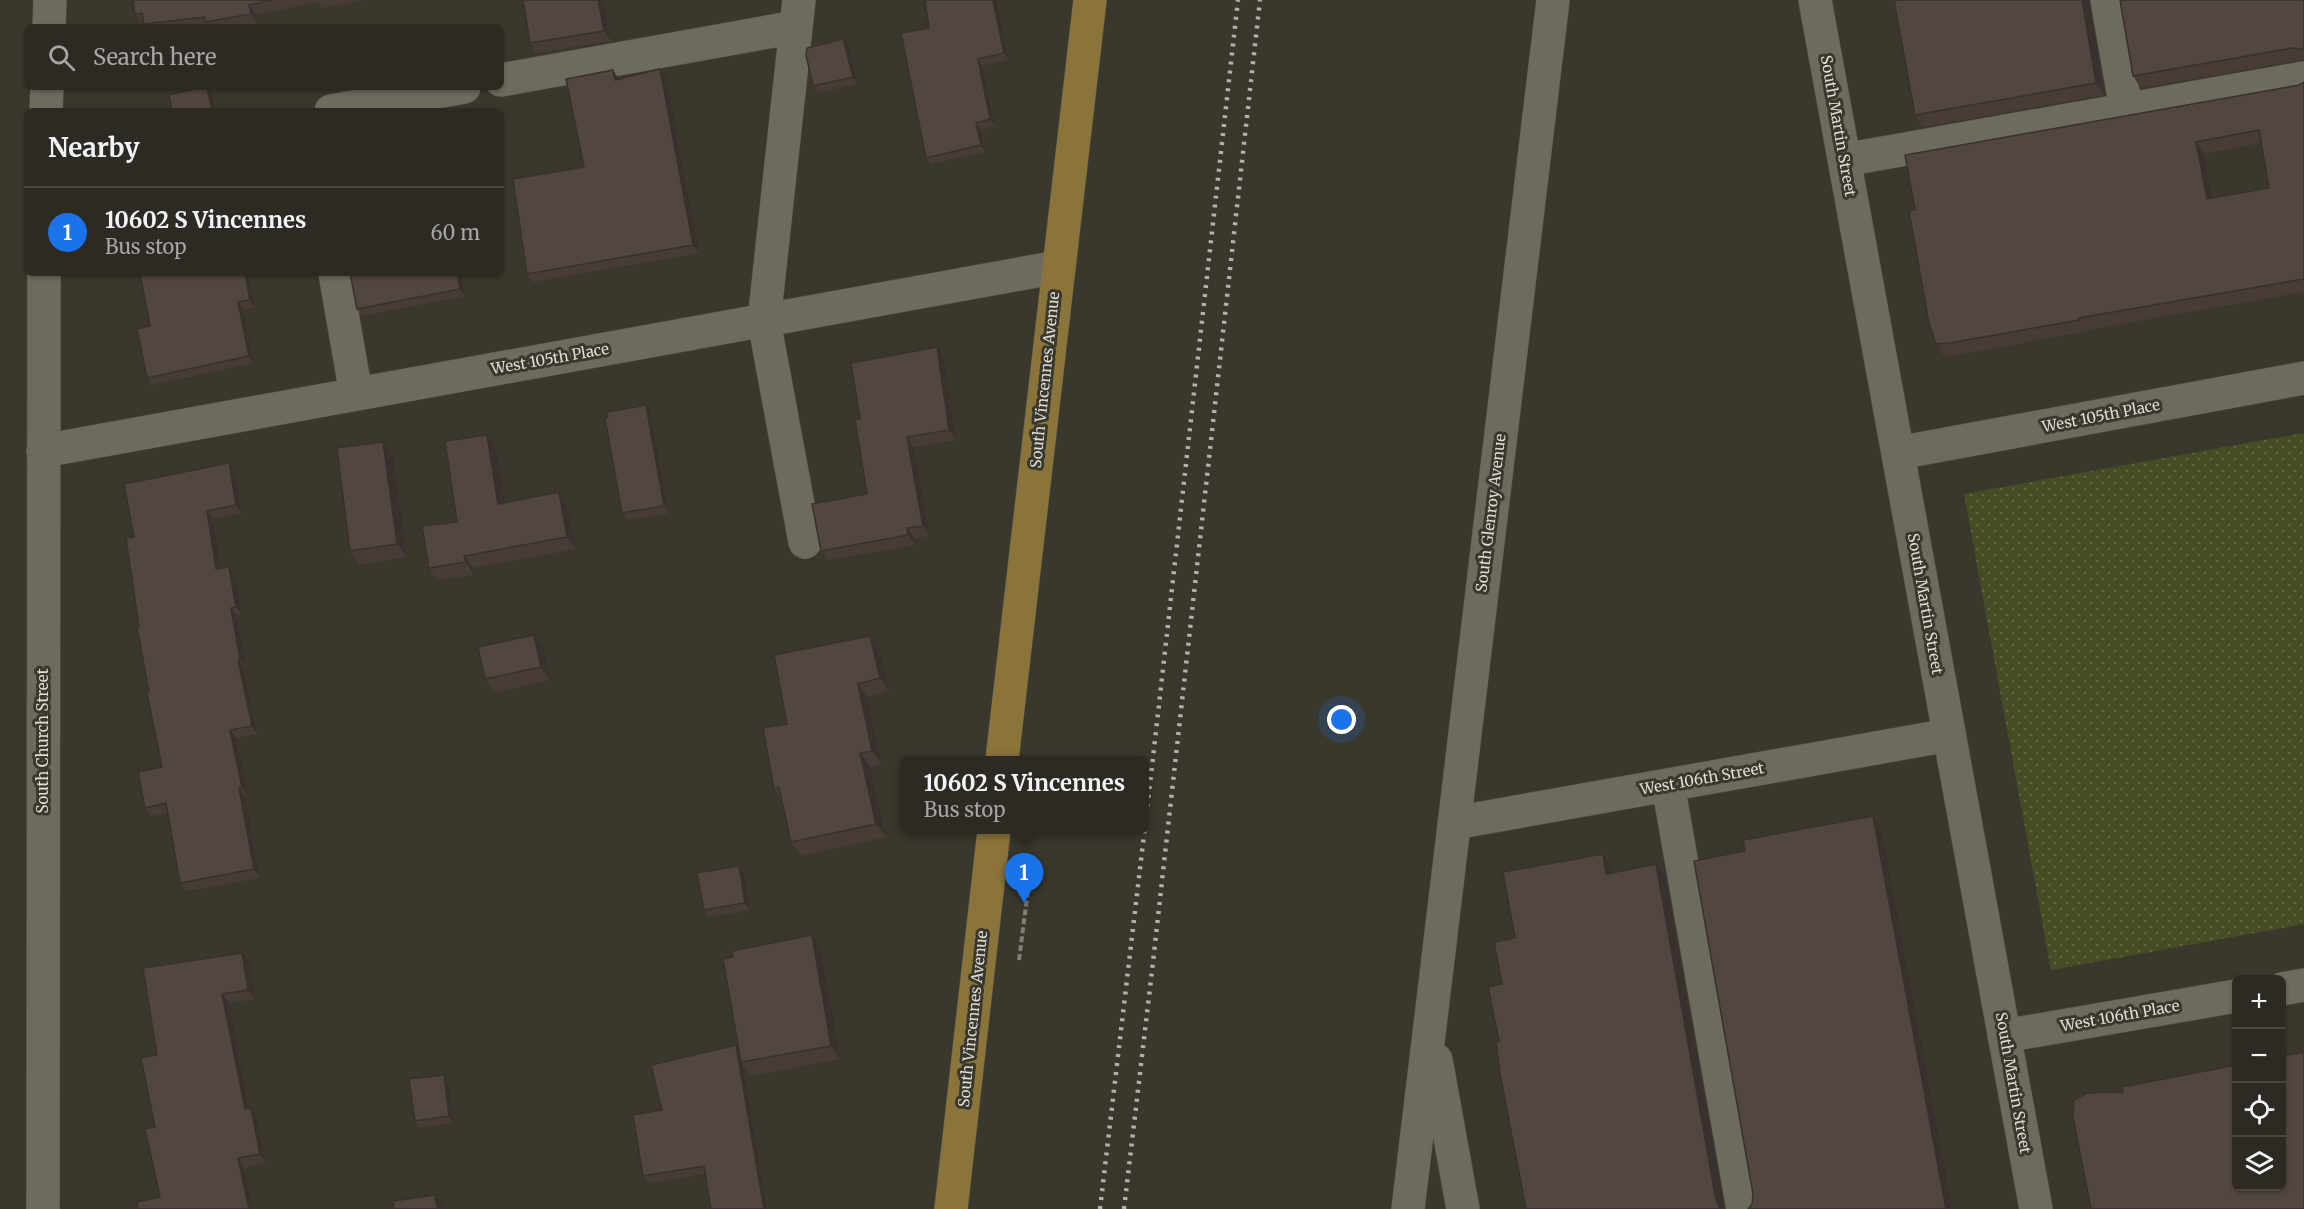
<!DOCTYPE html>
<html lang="en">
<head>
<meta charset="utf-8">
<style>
	body { margin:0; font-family:Merriweather,serif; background:#38362f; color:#f1f3f6 }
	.controls { position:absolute; right:18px; bottom:18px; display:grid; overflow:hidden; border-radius:9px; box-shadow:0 2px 4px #0004 }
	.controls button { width:54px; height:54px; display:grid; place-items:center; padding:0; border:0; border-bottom:2px solid #484640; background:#2c2a22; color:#f1f3f6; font:30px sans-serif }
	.you { position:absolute; left:1342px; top:720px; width:21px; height:21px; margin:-15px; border:4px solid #fff; border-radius:50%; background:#1a73e8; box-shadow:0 0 0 9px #1a73e833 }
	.badge { display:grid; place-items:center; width:39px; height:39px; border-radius:50%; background:#1a73e8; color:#fff; font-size:20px; font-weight:700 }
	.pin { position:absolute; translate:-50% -50px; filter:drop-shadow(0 2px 3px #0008) }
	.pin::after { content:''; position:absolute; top:32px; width:21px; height:18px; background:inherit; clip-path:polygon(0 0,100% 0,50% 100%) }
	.popup { position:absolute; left:900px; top:756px; width:249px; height:78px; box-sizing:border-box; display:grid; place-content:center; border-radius:9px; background:#2c2a22; filter:drop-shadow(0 2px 4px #0005); font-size:20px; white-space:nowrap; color:#a6a7a5 }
	.popup b { font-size:22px; color:#f1f3f6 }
	.popup::after { content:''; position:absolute; left:50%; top:100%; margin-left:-12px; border:12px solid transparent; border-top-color:#2c2a22 }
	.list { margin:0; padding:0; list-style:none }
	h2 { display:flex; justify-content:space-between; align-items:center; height:78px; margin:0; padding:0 24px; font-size:26px }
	h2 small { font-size:20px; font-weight:400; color:#a6a7a5 }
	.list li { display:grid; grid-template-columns:39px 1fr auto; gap:18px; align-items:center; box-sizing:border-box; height:90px; padding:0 24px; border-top:2px solid #484640 }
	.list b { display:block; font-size:22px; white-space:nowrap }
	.list p { margin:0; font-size:20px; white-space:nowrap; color:#a6a7a5 }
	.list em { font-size:20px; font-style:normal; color:#a6a7a5 }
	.icon { flex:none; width:33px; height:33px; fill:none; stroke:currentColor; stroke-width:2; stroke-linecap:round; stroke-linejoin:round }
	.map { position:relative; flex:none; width:2304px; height:1209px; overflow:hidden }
	.search { position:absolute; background:#2c2a22; box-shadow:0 2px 4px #0004; left:24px; top:24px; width:480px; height:66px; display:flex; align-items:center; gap:15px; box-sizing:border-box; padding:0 21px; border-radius:9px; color:#a6a7a5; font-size:22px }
	.panel { position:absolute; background:#2c2a22; box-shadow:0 2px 4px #0004; left:24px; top:108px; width:480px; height:168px; border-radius:9px }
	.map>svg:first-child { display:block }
	.grass { fill:url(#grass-dots) }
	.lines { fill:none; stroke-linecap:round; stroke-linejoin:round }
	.minor-casing { stroke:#56544b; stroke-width:34 }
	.major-casing { stroke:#56544b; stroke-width:34 }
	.path { stroke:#807f76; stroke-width:4; stroke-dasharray:6 3; stroke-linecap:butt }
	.minor { stroke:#6d6a5e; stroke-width:33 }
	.major { stroke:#8b7439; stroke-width:33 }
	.rail { stroke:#b3b2aa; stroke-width:4.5; stroke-dasharray:3 6; stroke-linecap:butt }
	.wall { fill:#473c38; fill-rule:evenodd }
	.shaded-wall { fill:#39312e }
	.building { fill:#524641; stroke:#39312e; stroke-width:1.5; fill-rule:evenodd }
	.labels { text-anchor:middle; stroke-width:6; stroke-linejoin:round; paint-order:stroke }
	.street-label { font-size:15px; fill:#deddd6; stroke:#3a382d }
</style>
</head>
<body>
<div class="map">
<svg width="2304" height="1209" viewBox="0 0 2304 1209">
	<defs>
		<pattern id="grass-dots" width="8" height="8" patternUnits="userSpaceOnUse" patternTransform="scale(1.5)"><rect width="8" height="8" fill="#464d25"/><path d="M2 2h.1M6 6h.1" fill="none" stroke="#606644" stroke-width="1.8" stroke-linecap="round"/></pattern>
	</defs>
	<rect width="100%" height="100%" fill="#3a382d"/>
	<path class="grass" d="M 2304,433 L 2304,924 L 2051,970 L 1964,494 Z"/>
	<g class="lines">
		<g class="minor-casing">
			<path id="minor" d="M 799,0 L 764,321 L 805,542
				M 1815,0 L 2036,1209
				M 2107,0 L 2126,109
				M 49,27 L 50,0
				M 501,80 L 796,27
				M 46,111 L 47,87
				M 331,111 L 464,87
				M 1844,160 L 2304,78
				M 335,273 L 356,394
				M 43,451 L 1058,267
				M 1898,453 L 2304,378
				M 1668,785 L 1743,1209
				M 1454,823 L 1949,735
				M 2282,989 L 2304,985
				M 2004,1036 L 2236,996
				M 1436,1060 L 1463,1209
				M 43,1209 L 44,273
				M 1408,1209 L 1553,0"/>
		</g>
		<g class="major-casing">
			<path id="major" d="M 1002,760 L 1090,0
				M 951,1209 L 994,830"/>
		</g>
		<path class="path" d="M 1019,960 L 1028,890"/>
		<use href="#minor" class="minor"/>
		<use href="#major" class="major"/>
		<path class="rail" d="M 1100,1209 L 1153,758 L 1238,0
			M 1124,1209 L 1152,971 L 1260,0"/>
	</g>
	<path class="wall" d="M 133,0 L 366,0 L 322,8 L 318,2 L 256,15 L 258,24 L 241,27 L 146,27 L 144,23 L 142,24 L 135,14 Z
		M 523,0 L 603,0 L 611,41 L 536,53 L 530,43 Z
		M 925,0 L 997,0 L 1009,60 L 982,66 L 995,126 L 981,130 L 985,152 L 931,164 L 926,158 L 929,28 Z
		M 2304,0 L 2304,60 L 2301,60 L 2141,88 L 2133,76 Z
		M 2089,3 L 2104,95 L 1923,127 L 1915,115 Z
		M 843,39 L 848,46 L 857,84 L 818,93 L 813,86 Z
		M 666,77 L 699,253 L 533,282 L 527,274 L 584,167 L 618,79 Z
		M 2304,82 L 2304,292 L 2087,330 L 2088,331 L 1958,355 L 1944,356 L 1936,344 L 1915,210 L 2299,85 ZM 2261,143 L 2269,188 L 2213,198 L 2204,154 Z
		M 140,273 L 249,273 L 255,308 L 243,309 L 254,363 L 152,385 L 147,378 L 150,326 Z
		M 350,273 L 461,273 L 465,296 L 362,316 L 357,309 Z
		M 937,347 L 944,357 L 956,440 L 913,447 L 930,536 L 914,538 L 915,545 L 827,560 L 821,551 L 867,494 L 860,419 Z
		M 650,412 L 669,513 L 627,520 L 622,513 Z
		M 496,447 L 505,502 L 559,492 L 567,504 L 576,549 L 473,568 L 474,575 L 437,580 L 429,568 L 457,522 Z
		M 393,456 L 407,557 L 360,565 L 350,551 Z
		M 235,472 L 242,513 L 213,519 L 221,568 L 229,567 L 235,575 L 242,615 L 237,616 L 246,668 L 244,668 L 257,734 L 236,738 L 248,796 L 245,797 L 260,878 L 186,891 L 180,883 L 168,813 L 151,816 L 145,808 L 162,767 L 149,692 L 139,627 L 134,537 Z
		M 534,635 L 544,649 L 550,680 L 494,693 L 485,679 Z
		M 879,649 L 889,691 L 867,697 L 882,764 L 870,767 L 886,837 L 801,856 L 791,842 L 782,800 L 774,789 L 787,724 Z
		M 739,866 L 744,873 L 750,910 L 708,917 L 704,910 Z
		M 812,935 L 821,948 L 840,1059 L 751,1076 L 743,1065 L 705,1174 L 648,1183 L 643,1176 L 662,1110 L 736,1045 L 739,1048 L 733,957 Z
		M 249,962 L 255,999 L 229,1003 L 249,1108 L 257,1117 L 266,1163 L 244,1168 L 160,1197 L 157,1055 Z
		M 444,1075 L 448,1082 L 453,1123 L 420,1128 L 415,1121 Z"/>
	<path class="shaded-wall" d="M 598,0 L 603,0 L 611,41 L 604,31 Z
		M 993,0 L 997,0 L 1009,60 L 1004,53 Z
		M 2082,0 L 2089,0 L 2104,95 L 2096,83 Z
		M 249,5 L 256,15 L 258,24 L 251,14 Z
		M 843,39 L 848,46 L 857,84 L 853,77 Z
		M 978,59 L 982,66 L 995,126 L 990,119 Z
		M 660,69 L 666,77 L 699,253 L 693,245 Z
		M 613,70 L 618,78 L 620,87 L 615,80 Z
		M 207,87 L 212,93 L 216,111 L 212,111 Z
		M 976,123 L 981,130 L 985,152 L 981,145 Z
		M 2196,142 L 2204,154 L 2215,210 L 2207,199 Z
		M 245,273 L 249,273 L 255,308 L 250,300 Z
		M 457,273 L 461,273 L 465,296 L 460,289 Z
		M 238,302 L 243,309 L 254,363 L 249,356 Z
		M 937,347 L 944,357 L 956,440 L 949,430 Z
		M 646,405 L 650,412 L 669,513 L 664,506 Z
		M 487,435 L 496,447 L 507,516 L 498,504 Z
		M 907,437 L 913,447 L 930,536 L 923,526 Z
		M 383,442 L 393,456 L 407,557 L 397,544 Z
		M 229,463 L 235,472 L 242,513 L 236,505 Z
		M 559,492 L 567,504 L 576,549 L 567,537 Z
		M 207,511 L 213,519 L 222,577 L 216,569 Z
		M 907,528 L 914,538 L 915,545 L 908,535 Z
		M 464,556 L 473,568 L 474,575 L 466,562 Z
		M 229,567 L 235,575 L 242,615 L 236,607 Z
		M 231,608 L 237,616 L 246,668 L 240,660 Z
		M 534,635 L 544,649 L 550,680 L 541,667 Z
		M 870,636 L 879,649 L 889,691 L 880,678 Z
		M 238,660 L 244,668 L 257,734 L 252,726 Z
		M 858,684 L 867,697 L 882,764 L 872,751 Z
		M 230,730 L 236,738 L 248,796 L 242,788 Z
		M 860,753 L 870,767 L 886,837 L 876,824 Z
		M 239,788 L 245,797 L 260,878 L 254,869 Z
		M 1873,816 L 1881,828 L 1952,1209 L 1946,1209 Z
		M 1603,854 L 1611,866 L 1615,886 L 1606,874 Z
		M 1656,864 L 1665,876 L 1724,1209 L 1720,1209 L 1716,1200 Z
		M 739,866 L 744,873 L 750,910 L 745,903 Z
		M 812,935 L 821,948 L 840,1059 L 831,1046 Z
		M 242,953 L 249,962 L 255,999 L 248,990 Z
		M 222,994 L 229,1003 L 251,1119 L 245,1109 Z
		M 736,1045 L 741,1052 L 741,1062 L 743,1065 L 767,1209 L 764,1209 Z
		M 444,1075 L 448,1082 L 453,1123 L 449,1116 Z
		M 251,1108 L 257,1117 L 266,1163 L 260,1154 Z
		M 238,1158 L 244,1168 L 253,1209 L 249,1209 Z
		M 435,1195 L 443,1206 L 443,1209 L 437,1209 Z"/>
	<path class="building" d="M 133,0 L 273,0 L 249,5 L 251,14 L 205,22 L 204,17 L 144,24 L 142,13 L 135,14 Z
		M 523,0 L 598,0 L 604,31 L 530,43 Z
		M 925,0 L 993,0 L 1004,53 L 978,59 L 990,119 L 976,123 L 981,145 L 926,158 L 901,33 L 929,28 Z
		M 1894,0 L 2082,0 L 2096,83 L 1915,115 Z
		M 2120,0 L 2304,0 L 2304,50 L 2302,49 L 2293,48 L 2133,76 Z
		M 843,39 L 853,77 L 813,86 L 806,55 L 807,48 Z
		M 660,69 L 693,245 L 527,274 L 513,179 L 584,167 L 566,79 L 613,70 L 615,80 Z
		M 2304,82 L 2304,279 L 2079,318 L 2079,320 L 1950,343 L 1936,344 L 1929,323 L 1909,211 L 1915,210 L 1905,155 L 2299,85 ZM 2259,130 L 2269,188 L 2207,199 L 2196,142 Z
		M 203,87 L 207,87 L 212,111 L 172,111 L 169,95 Z
		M 140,273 L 245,273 L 250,300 L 238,302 L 249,356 L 147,378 L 137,329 L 150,326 Z
		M 350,273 L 457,273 L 460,289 L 357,309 Z
		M 937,347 L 949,430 L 907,437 L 923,526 L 907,528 L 908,535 L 821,551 L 812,504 L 867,494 L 855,420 L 860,419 L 851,363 Z
		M 646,405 L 664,506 L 622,513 L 605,418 L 608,417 L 607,412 Z
		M 487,435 L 498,504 L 559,492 L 567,537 L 464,556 L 466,562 L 429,568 L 422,526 L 457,522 L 445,441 Z
		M 383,442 L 397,544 L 350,551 L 337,448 Z
		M 229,463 L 236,505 L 207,511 L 216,569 L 229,567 L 236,607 L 231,608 L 240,660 L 238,660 L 252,726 L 230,730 L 242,788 L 239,788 L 254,869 L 180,883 L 166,803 L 145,808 L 138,772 L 162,767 L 147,693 L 149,692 L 137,627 L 139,627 L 126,538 L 134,537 L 124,484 Z
		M 534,635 L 541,667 L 485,679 L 478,647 Z
		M 870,636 L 880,678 L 858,684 L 872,751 L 860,753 L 876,824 L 791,842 L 779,788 L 774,789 L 763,728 L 787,724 L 774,655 Z
		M 1873,816 L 1946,1209 L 1748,1209 L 1752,1204 L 1753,1194 L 1694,861 L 1745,851 L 1743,840 Z
		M 1603,854 L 1606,874 L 1656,864 L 1716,1200 L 1720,1209 L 1526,1209 L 1500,1074 L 1496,1041 L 1499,1041 L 1488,987 L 1502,984 L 1494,942 L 1515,938 L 1503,872 Z
		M 739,866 L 745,903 L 704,910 L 697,873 Z
		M 812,935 L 831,1046 L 741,1062 L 723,959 L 733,957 L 732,951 Z
		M 242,953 L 248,990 L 222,994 L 245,1109 L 251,1108 L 260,1154 L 238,1158 L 249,1209 L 138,1209 L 137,1202 L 160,1197 L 145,1129 L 155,1127 L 141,1058 L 157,1055 L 143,968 Z
		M 736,1045 L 764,1209 L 711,1209 L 704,1166 L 643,1176 L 633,1115 L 662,1110 L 651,1065 Z
		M 2304,1052 L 2304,1209 L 2091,1209 L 2073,1117 L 2074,1100 L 2087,1093 L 2123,1092 L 2122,1087 L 2236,1065 L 2236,1186 L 2282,1186 L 2282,1056 Z
		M 444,1075 L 449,1116 L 415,1121 L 409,1079 Z
		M 435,1195 L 437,1209 L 394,1209 L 393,1201 Z"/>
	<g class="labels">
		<g class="street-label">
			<text transform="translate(1838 126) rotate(80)" y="5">South Martin Street</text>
			<text transform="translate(550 359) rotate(-10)" y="5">West 105th Place</text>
			<text transform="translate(1045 380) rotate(-84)" y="5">South Vincennes Avenue</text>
			<text transform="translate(2101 416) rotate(-11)" y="5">West 105th Place</text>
			<text transform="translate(1491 513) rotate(-83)" y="5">South Glenroy Avenue</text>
			<text transform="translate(1925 604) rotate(80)" y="5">South Martin Street</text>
			<text transform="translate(43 741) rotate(-90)" y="5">South Church Street</text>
			<text transform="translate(1702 779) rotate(-10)" y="5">West 106th Street</text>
			<text transform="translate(2120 1016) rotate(-10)" y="5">West 106th Place</text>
			<text transform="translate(973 1019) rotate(-84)" y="5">South Vincennes Avenue</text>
			<text transform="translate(2013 1083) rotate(80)" y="5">South Martin Street</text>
		</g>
	</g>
</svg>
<div class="controls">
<button>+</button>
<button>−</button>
<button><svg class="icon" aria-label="locate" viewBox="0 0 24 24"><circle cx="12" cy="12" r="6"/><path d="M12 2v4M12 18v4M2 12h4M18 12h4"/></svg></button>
<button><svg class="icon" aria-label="layers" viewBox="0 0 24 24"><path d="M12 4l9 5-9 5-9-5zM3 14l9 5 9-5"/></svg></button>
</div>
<div class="you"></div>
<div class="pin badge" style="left:1024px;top:903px">1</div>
<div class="popup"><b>10602 S Vincennes</b>Bus stop</div>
<div class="search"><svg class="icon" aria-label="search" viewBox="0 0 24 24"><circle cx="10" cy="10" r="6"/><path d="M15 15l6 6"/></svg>Search here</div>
<section class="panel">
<h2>Nearby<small></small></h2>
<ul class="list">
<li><span class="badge">1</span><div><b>10602 S Vincennes</b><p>Bus stop</p></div><em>60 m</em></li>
</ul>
</section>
</div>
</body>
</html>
